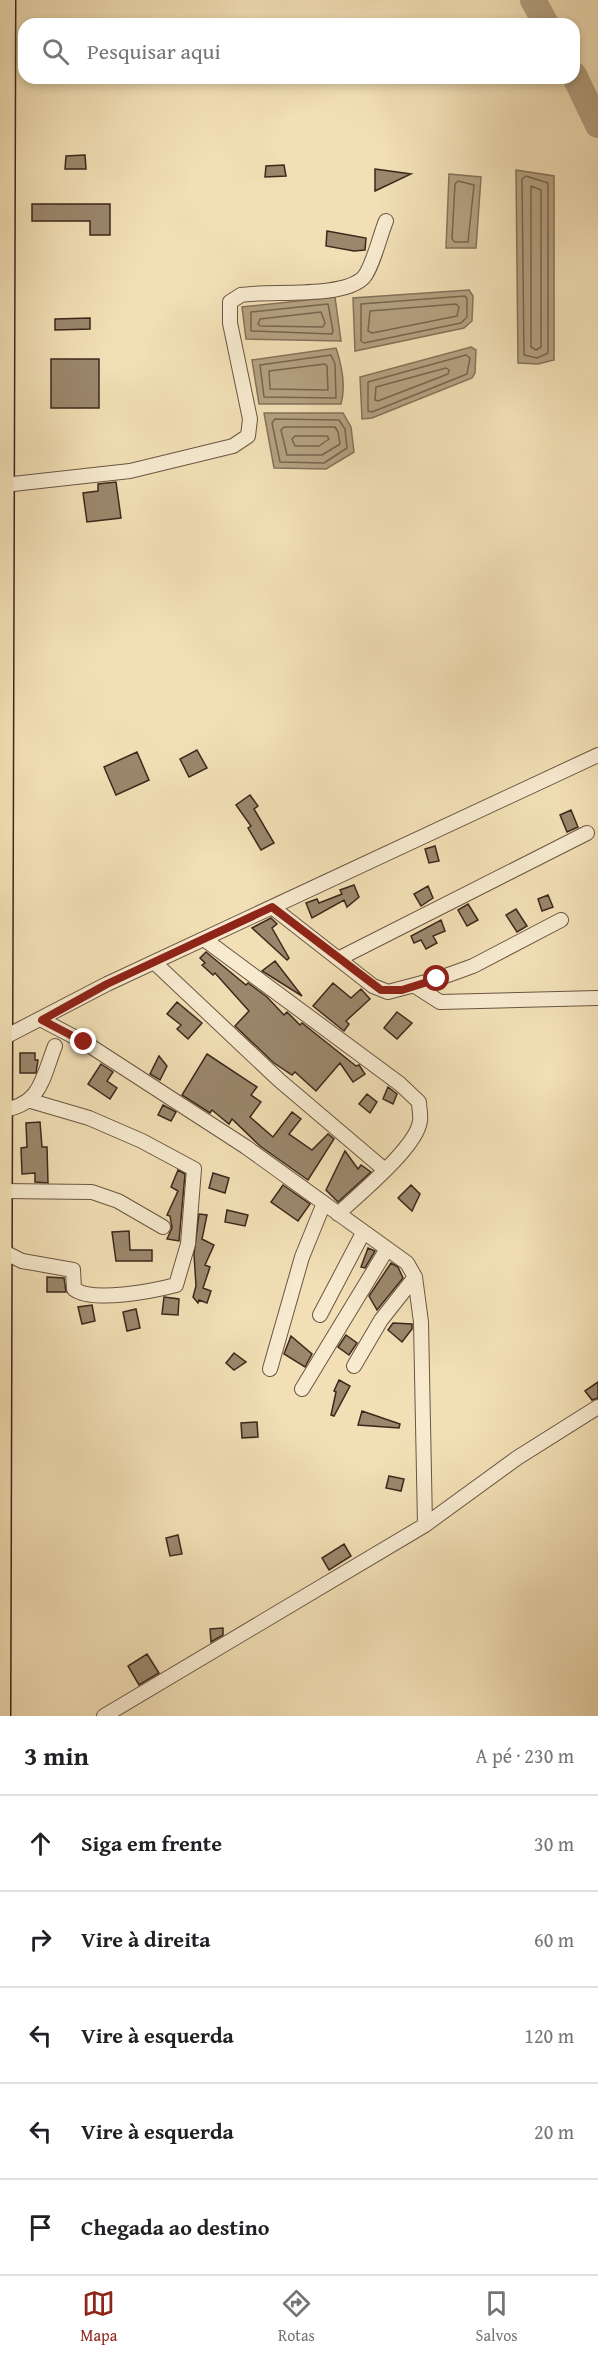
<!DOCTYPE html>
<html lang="pt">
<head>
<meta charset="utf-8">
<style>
	body { margin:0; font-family:"Gentium Book Plus",serif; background:#f6f6f6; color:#202124 }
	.stop { position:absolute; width:18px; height:18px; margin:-14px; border:4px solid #8f2418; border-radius:50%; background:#fff }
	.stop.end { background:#8f2418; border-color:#fff; box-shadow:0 2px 6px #0008 }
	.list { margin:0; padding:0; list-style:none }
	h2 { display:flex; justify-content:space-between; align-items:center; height:78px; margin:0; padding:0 24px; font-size:26px }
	h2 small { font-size:20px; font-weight:400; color:#757577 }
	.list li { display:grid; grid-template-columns:39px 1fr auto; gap:18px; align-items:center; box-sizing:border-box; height:96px; padding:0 24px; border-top:2px solid #e0e0e0 }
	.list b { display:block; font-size:22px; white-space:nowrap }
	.list em { font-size:20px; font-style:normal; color:#757577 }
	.icon { flex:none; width:33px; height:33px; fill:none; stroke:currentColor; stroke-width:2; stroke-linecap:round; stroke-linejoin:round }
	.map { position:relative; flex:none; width:598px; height:1716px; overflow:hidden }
	.search { position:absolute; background:#fff; box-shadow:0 3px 9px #0003; left:18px; right:18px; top:18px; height:66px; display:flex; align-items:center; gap:15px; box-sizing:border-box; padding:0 21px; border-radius:18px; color:#757577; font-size:22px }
	.sheet { height:558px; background:#fff }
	nav { display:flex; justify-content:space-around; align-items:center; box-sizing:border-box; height:84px; border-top:2px solid #e0e0e0; background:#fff; font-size:16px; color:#757577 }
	nav a { display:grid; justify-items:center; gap:3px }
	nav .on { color:#8f2418 }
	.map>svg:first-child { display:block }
	.water { fill:#b4a181; stroke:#847159; stroke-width:1.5 }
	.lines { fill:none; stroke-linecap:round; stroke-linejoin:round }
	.shore { stroke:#78644e; stroke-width:1.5 }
	.river { stroke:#b4a181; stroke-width:26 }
	.building { fill:#9b876c; stroke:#3c281c; stroke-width:1.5 }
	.minor-casing { stroke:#6a5642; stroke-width:16 }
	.major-casing { stroke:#3c281c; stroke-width:21 }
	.minor { stroke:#f7eacf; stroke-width:14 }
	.major { stroke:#f2dfb5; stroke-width:18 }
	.route { stroke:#8f2418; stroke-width:8 }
</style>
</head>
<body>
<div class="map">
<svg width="598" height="1716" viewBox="0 0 598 1716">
	<rect width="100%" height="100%" fill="#f2dfb5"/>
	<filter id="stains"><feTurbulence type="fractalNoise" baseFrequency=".00333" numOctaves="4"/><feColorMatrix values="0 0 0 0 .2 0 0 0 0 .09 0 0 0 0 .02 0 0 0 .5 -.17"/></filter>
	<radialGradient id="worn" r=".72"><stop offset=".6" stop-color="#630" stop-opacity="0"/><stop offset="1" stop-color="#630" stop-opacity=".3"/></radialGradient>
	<path class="water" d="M 516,170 L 554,176 L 554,360 L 538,364 L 518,363 Z
		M 449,174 L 481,177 L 476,248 L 446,248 Z
		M 469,290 L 473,296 L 472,321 L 464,328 L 355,351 L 353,298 Z
		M 335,297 L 341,341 L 246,339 L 242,307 Z
		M 471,347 L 476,350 L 475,373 L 472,378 L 372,418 L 362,419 L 360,377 Z
		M 336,348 C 342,366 346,386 341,404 L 259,404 L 252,360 Z
		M 264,413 L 343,413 L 351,427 L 354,452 L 326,469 L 274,468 Z"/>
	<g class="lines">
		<path class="shore" d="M 526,176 L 548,183 L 548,353 L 537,358 L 524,355 L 522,179 Z
			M 458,181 L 474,185 L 468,242 L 455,242 L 452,239 L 455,184 Z
			M 531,186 L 541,190 L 541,347 L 536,350 L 531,347 Z
			M 465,296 L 467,299 L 467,317 L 461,323 L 364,343 L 361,341 L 361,304 Z
			M 328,304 L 333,331 L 332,334 L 251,331 L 251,312 Z
			M 456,304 L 459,307 L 457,316 L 372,333 L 368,331 L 370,311 Z
			M 321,312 L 325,323 L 323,327 L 260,326 L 258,324 L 260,319 Z
			M 331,355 L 335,364 L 336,398 L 264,397 L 260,365 Z
			M 466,355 L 470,358 L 467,374 L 372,412 L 368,411 L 368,382 Z
			M 325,364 L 327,366 L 328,390 L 270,389 L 269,371 Z
			M 446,368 L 449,370 L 448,374 L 378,401 L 375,400 L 376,387 Z
			M 275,419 L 339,420 L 345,429 L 347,448 L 324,463 L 280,462 L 272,423 Z
			M 284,427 L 335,427 L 338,432 L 340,444 L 322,455 L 287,455 L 281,430 Z
			M 295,436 L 327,436 L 329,439 L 319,446 L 295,446 L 292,439 Z"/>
		<path class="river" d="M 533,0 L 546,24
			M 574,75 L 598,125"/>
	</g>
	<path class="building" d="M 85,155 L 86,169 L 65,169 L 66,156 Z
		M 284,165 L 286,176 L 265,177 L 266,166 Z
		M 375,169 L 411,174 L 375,191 Z
		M 32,204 L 110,204 L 110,235 L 90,235 L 90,221 L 32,221 Z
		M 327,231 L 366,238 L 365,250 L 354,251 L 326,246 Z
		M 90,318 L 90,329 L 55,330 L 55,319 Z
		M 51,359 L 99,359 L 99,408 L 51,408 Z
		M 116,482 L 121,518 L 87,522 L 83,493 L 98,491 L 98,484 Z
		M 197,750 L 207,768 L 189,777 L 180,759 Z
		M 137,752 L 149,780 L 116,795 L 104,767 Z
		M 250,795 L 258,806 L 254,809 L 274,843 L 261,850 L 248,828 L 251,826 L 236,805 Z
		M 571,810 L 578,827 L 567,832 L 560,815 Z
		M 435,846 L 439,861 L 429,863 L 425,849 Z
		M 354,885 L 359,897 L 347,907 L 344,900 L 312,918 L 306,903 L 317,899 L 319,903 L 342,894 L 340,890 Z
		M 428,886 L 433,898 L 421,906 L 414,894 Z
		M 548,895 L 553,907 L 542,911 L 538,899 Z
		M 468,904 L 478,920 L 467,926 L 458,910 Z
		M 516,909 L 527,926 L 517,932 L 506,915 Z
		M 271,918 L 277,924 L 272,928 L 289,958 L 287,960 L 252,928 Z
		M 441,920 L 445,931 L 433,936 L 437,943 L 426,949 L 421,940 L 414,943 L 411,936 Z
		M 206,952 L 246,985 L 248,983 L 267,997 L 284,1015 L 287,1012 L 300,1025 L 302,1023 L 356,1066 L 359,1065 L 365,1074 L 353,1082 L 340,1063 L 316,1091 L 295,1072 L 292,1075 L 274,1063 L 235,1026 L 249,1011 L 215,973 L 213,975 L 202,965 L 205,963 L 200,958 Z
		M 275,961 L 302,996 L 262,971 Z
		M 333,983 L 351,998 L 361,989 L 370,999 L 346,1021 L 349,1024 L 344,1031 L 313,1006 Z
		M 177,1002 L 202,1023 L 188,1039 L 177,1029 L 181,1025 L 167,1014 Z
		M 397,1012 L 412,1023 L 397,1039 L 384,1028 Z
		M 20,1053 L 35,1053 L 35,1060 L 38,1060 L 36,1073 L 20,1073 Z
		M 207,1054 L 257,1087 L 251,1095 L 261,1102 L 250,1117 L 273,1137 L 292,1112 L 301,1119 L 289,1134 L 312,1150 L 328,1134 L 334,1139 L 308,1180 L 260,1146 L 232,1119 L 229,1124 L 212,1110 L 210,1113 L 182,1095 Z
		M 159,1056 L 167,1066 L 160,1080 L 150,1074 Z
		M 101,1064 L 113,1072 L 107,1081 L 117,1088 L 110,1099 L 88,1084 Z
		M 388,1087 L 397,1094 L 393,1104 L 383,1099 Z
		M 367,1094 L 377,1102 L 370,1113 L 359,1104 Z
		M 163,1105 L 176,1112 L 171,1121 L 158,1115 Z
		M 40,1122 L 42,1147 L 47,1147 L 48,1183 L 35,1182 L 35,1173 L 22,1174 L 21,1148 L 27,1147 L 26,1123 Z
		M 345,1151 L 358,1169 L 361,1165 L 371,1172 L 338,1202 L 326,1190 Z
		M 178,1170 L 185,1174 L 179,1241 L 167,1239 L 172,1228 L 170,1216 L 167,1215 L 178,1191 L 171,1187 Z
		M 213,1173 L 229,1178 L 225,1193 L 209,1188 Z
		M 283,1185 L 310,1204 L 298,1221 L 271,1202 Z
		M 411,1185 L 420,1194 L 412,1211 L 398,1198 Z
		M 227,1210 L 248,1215 L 245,1226 L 225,1222 Z
		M 199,1214 L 207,1215 L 202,1239 L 214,1245 L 205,1265 L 210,1267 L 203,1288 L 211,1291 L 207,1303 L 199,1300 L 198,1303 L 193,1297 L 196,1286 L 194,1254 Z
		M 129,1231 L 130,1250 L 152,1250 L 152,1261 L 116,1261 L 112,1232 Z
		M 368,1248 L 375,1251 L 365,1268 L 361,1267 Z
		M 391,1263 L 398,1267 L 403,1278 L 377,1310 L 369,1296 Z
		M 47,1277 L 64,1278 L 66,1292 L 47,1292 Z
		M 164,1297 L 179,1299 L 178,1315 L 162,1314 Z
		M 92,1305 L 95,1321 L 82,1324 L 78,1307 Z
		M 136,1309 L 140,1328 L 127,1331 L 123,1312 Z
		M 393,1323 L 412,1324 L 412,1329 L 402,1342 L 388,1330 Z
		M 346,1335 L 357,1343 L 349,1355 L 338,1347 Z
		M 291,1336 L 312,1354 L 305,1367 L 284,1354 Z
		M 234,1353 L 246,1362 L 234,1370 L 226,1363 Z
		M 339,1380 L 350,1386 L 334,1416 L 331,1415 L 336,1392 L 334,1391 Z
		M 598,1382 L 598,1398 L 592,1400 L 585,1391 Z
		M 362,1411 L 400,1424 L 399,1428 L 358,1425 Z
		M 257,1422 L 258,1437 L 242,1438 L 241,1423 Z
		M 389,1476 L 404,1479 L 401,1491 L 386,1488 Z
		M 178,1535 L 182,1554 L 170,1556 L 166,1538 Z
		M 344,1544 L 351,1556 L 329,1570 L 322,1558 Z
		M 223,1628 L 223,1635 L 211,1642 L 210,1629 Z
		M 147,1654 L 159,1673 L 139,1685 L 128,1666 Z"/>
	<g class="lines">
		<g class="minor-casing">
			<path id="minor" d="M 4,485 L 130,471 L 233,446 L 248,436 L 250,419 L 230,323 L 230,302 L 241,295 C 270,290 344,299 364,277 C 373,266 380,235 386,221
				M 272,907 L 373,986 L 388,992 L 437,979 L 473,966 L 561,920
				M 204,939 L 400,1084 L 419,1102 C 419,1108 421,1115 420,1121 C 417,1147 358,1195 338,1214
				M 340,958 L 587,833
				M 155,963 L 279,1080 L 385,1170
				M 415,986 L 440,1002 L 598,998
				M 42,1020 L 84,1042 L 246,1147 L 407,1263 L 415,1277 L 421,1322 L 425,1525
				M 3,1038 L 107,984 L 598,755
				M 2,1110 C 41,1105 42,1079 55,1046
				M 2,1191 L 92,1192 L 118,1201 L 163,1227
				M 2,1251 L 22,1261 L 73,1270 L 74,1289 C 93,1303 153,1291 176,1285 L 188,1244 L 194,1169 L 142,1141 L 89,1118 L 31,1101
				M 320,1315 L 363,1233
				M 354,1366 L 381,1320 L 415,1277
				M 270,1369 L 302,1257 L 324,1203
				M 302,1389 L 387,1249
				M 104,1716 L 425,1525 L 517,1458 L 598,1407"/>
		</g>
		<g class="major-casing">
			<path id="major" d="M 1,1716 L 6,0"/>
		</g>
		<use href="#minor" class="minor"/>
		<use href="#major" class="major"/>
	</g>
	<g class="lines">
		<path class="route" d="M 84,1042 L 42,1020 L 107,984 L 272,907 L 381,990 L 402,990 L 437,979"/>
	</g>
	<rect width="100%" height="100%" filter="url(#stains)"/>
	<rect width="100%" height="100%" fill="url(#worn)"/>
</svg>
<div class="stop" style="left:437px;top:979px"></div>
<div class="stop end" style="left:84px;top:1042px"></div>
<div class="search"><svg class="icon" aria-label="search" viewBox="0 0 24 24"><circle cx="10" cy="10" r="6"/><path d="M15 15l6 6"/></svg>Pesquisar aqui</div>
</div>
<section class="sheet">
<h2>3 min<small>A pé · 230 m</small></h2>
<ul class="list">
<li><svg class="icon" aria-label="ahead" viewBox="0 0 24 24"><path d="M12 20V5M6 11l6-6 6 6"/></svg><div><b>Siga em frente</b></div><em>30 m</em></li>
<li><svg class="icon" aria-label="right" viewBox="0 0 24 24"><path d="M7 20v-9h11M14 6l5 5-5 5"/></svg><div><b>Vire à direita</b></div><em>60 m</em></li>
<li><svg class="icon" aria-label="left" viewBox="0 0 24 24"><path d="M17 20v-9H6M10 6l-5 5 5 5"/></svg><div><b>Vire à esquerda</b></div><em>120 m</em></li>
<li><svg class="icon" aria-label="left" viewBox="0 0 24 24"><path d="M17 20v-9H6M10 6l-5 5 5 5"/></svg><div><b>Vire à esquerda</b></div><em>20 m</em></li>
<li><svg class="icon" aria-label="arrive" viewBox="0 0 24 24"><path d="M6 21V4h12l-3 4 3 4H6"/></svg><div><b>Chegada ao destino</b></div></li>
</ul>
</section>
<nav>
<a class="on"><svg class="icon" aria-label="map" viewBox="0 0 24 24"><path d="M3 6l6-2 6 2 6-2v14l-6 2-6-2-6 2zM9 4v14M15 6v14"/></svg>Mapa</a>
<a><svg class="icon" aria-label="directions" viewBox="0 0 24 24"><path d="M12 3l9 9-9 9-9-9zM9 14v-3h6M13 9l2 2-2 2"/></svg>Rotas</a>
<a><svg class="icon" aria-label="saved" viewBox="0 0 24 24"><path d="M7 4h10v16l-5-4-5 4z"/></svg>Salvos</a>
</nav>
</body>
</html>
